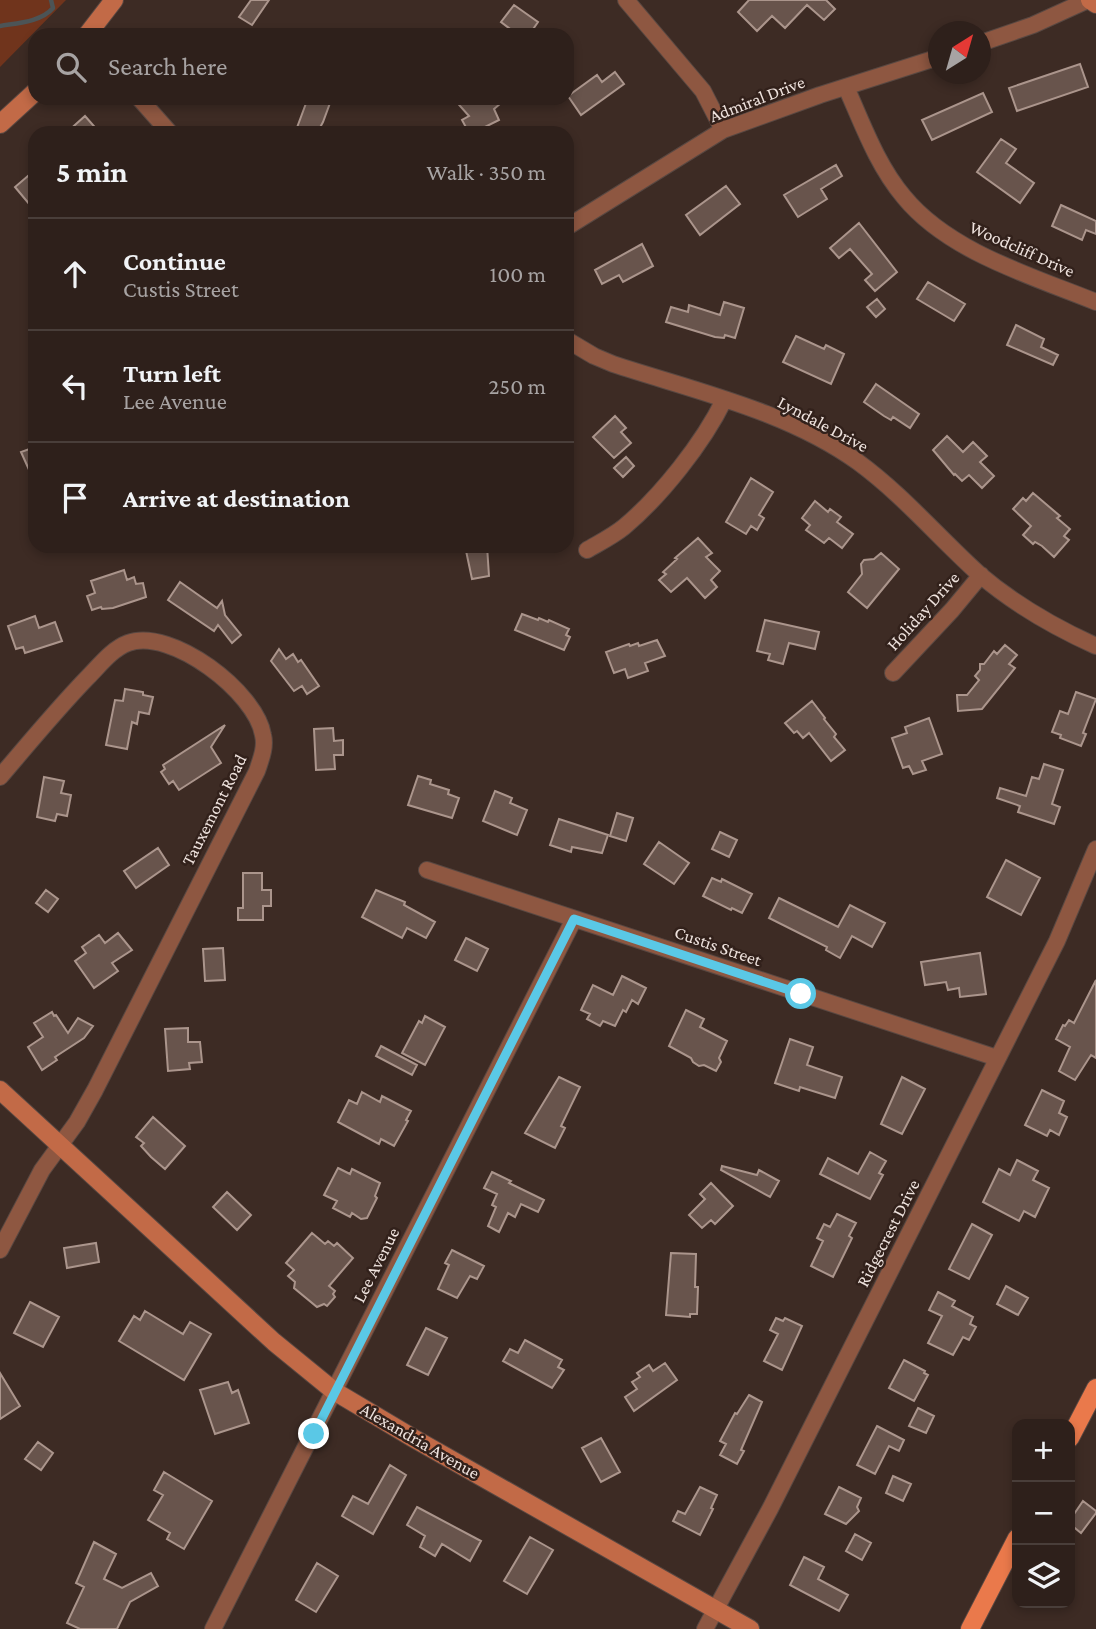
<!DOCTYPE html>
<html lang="en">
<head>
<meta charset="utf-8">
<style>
	body { margin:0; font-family:"Crimson Pro",serif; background:#3a2d28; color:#f1f3f6 }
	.controls { position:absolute; right:21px; bottom:21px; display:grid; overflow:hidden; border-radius:14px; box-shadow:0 4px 10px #0003 }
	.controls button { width:63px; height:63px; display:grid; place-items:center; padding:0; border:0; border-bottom:2px solid #493e3a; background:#2e201b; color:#f1f3f6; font:35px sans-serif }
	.compass { position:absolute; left:928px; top:21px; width:63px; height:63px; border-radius:50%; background:#2e201b; box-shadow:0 4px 10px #0003; rotate:37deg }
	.stop { position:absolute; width:21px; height:21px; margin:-16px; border:5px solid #5ac8e6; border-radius:50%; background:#fff }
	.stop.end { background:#5ac8e6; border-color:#fff; box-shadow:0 2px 7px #0008 }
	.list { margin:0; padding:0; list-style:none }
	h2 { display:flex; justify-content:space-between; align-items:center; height:91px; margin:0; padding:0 28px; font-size:30px }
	h2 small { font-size:23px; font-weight:400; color:#a7a3a3 }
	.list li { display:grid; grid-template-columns:46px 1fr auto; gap:21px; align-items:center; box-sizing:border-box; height:112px; padding:0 28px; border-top:2px solid #493e3a }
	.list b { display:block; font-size:26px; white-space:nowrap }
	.list p { margin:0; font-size:23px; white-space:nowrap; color:#a7a3a3 }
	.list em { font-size:23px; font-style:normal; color:#a7a3a3 }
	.icon { flex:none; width:38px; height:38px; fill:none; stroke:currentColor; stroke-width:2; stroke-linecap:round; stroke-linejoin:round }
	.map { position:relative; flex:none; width:1096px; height:1629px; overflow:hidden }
	.search { position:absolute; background:#2e201b; box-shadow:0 4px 10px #0003; left:28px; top:28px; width:546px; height:77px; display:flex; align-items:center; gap:18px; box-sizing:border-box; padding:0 24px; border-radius:21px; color:#a7a3a3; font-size:26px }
	.panel { position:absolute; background:#2e201b; box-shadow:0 4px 10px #0003; left:28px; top:126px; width:546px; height:427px; border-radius:21px }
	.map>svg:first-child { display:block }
	.green { fill:#70341c }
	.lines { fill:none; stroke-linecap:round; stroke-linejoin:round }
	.stream { stroke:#4c5456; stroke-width:4.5 }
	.building { fill:#68544c; stroke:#ab958c; stroke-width:2 }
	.street-casing { stroke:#594842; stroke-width:18 }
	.secondary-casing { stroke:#594842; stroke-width:20 }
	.primary-casing { stroke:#594842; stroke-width:20 }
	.street { stroke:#8e5741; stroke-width:16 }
	.secondary { stroke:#c26a47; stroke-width:18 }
	.primary { stroke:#ea794b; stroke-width:18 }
	.route { stroke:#5ac8e6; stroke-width:9 }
	.labels { text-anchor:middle; stroke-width:5; stroke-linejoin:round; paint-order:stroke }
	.street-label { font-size:18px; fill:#eee2dd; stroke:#32211b }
</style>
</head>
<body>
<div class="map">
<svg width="1096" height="1629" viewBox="0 0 1096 1629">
	<rect width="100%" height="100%" fill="#3d2b24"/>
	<path class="green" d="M 0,0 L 66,0 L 0,67 Z"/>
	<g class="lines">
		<path class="stream" d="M 0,26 C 17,23 41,22 53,8 L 51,0"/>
	</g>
	<path class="building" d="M 251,0 L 269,0 L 252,25 L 239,17 Z
		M 749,0 L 826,0 L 835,9 L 824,20 L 807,5 L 785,28 L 772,16 L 757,31 L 738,12 Z
		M 514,5 L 538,22 L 529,35 L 518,35 L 501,22 Z
		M 1080,64 L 1088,87 L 1017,111 L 1009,88 Z
		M 615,72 L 624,84 L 581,115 L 568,96 L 597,75 L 602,82 Z
		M 983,93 L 992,112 L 932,140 L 922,120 Z
		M 308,98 L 317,98 L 330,103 L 323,122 L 317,133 L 295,133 Z
		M 453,98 L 507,98 L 494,109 L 499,120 L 473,133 L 469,133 L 462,120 L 469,116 Z
		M 85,116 L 100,133 L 66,133 Z
		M 1001,139 L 1016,149 L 1006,163 L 1034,183 L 1020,203 L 977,172 Z
		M 836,165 L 842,176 L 821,189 L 827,199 L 798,217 L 784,195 Z
		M 35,170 L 35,211 L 15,187 Z
		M 726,186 L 740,204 L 700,235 L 686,215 Z
		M 1061,205 L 1096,221 L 1096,234 L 1086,230 L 1082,240 L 1052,226 Z
		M 859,223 L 897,272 L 875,291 L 865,280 L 872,274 L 850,249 L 839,258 L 830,248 Z
		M 642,244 L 653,266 L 623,282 L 619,275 L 602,284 L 595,270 Z
		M 928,282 L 965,304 L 954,321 L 917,299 Z
		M 877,299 L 885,309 L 876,317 L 867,307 Z
		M 724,302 L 744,308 L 735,338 L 725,335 L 724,338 L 715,337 L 666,322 L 671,307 L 688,312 L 689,305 L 720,315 Z
		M 1016,325 L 1044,339 L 1041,347 L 1058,355 L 1053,365 L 1007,345 Z
		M 796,336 L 824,349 L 826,345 L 844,354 L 831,384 L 783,362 Z
		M 876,384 L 919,414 L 910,428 L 893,417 L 891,420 L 884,416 L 864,402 Z
		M 615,416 L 626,428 L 621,432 L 631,443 L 614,458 L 593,437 Z
		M 947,436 L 963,452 L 973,442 L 987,456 L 980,462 L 994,476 L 982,488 L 969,475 L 962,481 L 955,474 L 954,475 L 933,450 Z
		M 35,447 L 35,483 L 21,452 Z
		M 626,457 L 634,466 L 623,477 L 614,468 Z
		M 751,478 L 773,492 L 759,515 L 764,518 L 757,530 L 751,526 L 746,534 L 726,522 Z
		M 1033,493 L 1060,516 L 1057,518 L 1070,529 L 1064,536 L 1069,540 L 1054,557 L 1042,546 L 1035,542 L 1033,544 L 1023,535 L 1031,526 L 1013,509 L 1023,498 L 1026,501 Z
		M 815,501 L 828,512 L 830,509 L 841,517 L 837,522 L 853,534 L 842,548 L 829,538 L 824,543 L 806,530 L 810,525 L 802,518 Z
		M 698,538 L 712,553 L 706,557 L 720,571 L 711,580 L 717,587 L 705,598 L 687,578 L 671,592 L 659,580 L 666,574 L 663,572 L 677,559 L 675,558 Z
		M 465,546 L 487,546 L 489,576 L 472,579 Z
		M 881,553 L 899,569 L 867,608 L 848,592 L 862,574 L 861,564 L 864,560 L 874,559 Z
		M 124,570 L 127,580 L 134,577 L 136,584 L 143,583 L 146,597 L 113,608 L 102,609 L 101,607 L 92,610 L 87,596 L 95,593 L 91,581 Z
		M 180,582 L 217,608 L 222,601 L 225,615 L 241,635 L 232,643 L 218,625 L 214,631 L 168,600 Z
		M 522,614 L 538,620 L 539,618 L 548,622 L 549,620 L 569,629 L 566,635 L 570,637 L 564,650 L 515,630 Z
		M 35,616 L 39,628 L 55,622 L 62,641 L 25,653 L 23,647 L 16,649 L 8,626 Z
		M 765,620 L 819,632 L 815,649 L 789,643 L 783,664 L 768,660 L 770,654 L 757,651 Z
		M 657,640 L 665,656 L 645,663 L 648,671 L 628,678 L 625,669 L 614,673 L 606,652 L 629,644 L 630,646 L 638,643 L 639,646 Z
		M 1005,645 L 1017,655 L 1009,664 L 1015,668 L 982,709 L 958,711 L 957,695 L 967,695 L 979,680 L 975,676 L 980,670 L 980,664 L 984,664 L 994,651 L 997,654 Z
		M 279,649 L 286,659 L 293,654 L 298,662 L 301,660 L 319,686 L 307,694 L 302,686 L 294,691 L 271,661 Z
		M 125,689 L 143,692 L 143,695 L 153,697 L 149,714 L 139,712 L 137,724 L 132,722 L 127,749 L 106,745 L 115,700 L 123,701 Z
		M 1076,692 L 1096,699 L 1083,733 L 1086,734 L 1081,746 L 1060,738 L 1061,735 L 1052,732 L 1060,711 L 1068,714 Z
		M 812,701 L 825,718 L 824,719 L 836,734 L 834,737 L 845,750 L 831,761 L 809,733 L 803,738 L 797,731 L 794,733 L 785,723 Z
		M 929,718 L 942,754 L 922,761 L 926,770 L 913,774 L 909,766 L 903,768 L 892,738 L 907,733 L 905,727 Z
		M 225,725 L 211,747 L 221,763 L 179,790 L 173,781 L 169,784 L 161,772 L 165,769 L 163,765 Z
		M 333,728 L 334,741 L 343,740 L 343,755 L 334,755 L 335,769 L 316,770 L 314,729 Z
		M 1044,764 L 1063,770 L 1052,804 L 1060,807 L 1054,824 L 1018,812 L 1020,806 L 997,798 L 1000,788 L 1026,796 L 1032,777 L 1039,779 Z
		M 418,776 L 431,780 L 430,784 L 449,790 L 448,794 L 459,798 L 452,818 L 408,805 Z
		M 44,777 L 64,781 L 61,793 L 71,795 L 67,816 L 57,814 L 55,821 L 37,817 Z
		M 495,791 L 512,798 L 510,803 L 527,810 L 517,835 L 483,821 Z
		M 617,813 L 633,818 L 626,841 L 610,836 Z
		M 559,819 L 608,835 L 602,853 L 572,847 L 571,852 L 550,845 Z
		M 720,832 L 737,840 L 729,857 L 712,849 Z
		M 659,842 L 689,863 L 674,884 L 644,864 Z
		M 158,848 L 169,865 L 136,888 L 124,871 Z
		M 1006,860 L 1040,878 L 1021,915 L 987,897 Z
		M 243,873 L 262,873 L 262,890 L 271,890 L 271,906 L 263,906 L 263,920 L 238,920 L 238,908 L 243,908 Z
		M 712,878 L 721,882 L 722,879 L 752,894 L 742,913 L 732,908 L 731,910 L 703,896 Z
		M 46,890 L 58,899 L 48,912 L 36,903 Z
		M 376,890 L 405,902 L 404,905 L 435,922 L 426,938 L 407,928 L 402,938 L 362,917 Z
		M 779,898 L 838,927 L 850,905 L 885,923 L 872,947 L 852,936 L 840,958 L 826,950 L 827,947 L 769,918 Z
		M 118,933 L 132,950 L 112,963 L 118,971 L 94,988 L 75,961 L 86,953 L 82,947 L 99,935 L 105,943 Z
		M 466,938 L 488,949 L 477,971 L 455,960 Z
		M 223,948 L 225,980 L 205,981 L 203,949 Z
		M 980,953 L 986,994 L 960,997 L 959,988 L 948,990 L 946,982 L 925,985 L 921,962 Z
		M 622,976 L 646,988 L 638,1004 L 632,1000 L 626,1012 L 623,1010 L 615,1026 L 603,1021 L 600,1026 L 587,1019 L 590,1014 L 581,1010 L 593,985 L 613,995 Z
		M 1096,980 L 1096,1058 L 1091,1055 L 1075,1080 L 1059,1071 L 1070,1047 L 1056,1039 L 1063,1025 L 1065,1026 L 1069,1020 L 1074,1023 Z
		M 686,1010 L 704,1019 L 700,1027 L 727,1041 L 719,1058 L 721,1062 L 716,1071 L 704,1065 L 699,1066 L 693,1062 L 691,1058 L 669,1046 Z
		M 52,1012 L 54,1016 L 56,1015 L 68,1033 L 78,1018 L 93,1026 L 84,1038 L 55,1057 L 57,1060 L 42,1070 L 28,1047 L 43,1037 L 34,1023 Z
		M 425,1016 L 445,1027 L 425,1065 L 402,1053 L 419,1021 L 422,1023 Z
		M 188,1028 L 188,1042 L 200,1042 L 202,1062 L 189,1063 L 190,1069 L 168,1071 L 165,1029 Z
		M 790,1039 L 813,1047 L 807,1065 L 842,1077 L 835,1098 L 800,1087 L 799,1091 L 775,1083 Z
		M 381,1046 L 417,1065 L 412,1075 L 376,1056 Z
		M 559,1077 L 580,1087 L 561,1126 L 565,1128 L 555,1148 L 525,1133 Z
		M 902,1077 L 925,1089 L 902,1134 L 881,1124 Z
		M 1042,1090 L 1064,1101 L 1059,1113 L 1067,1117 L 1059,1135 L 1050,1130 L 1047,1136 L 1025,1125 Z
		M 362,1092 L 380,1102 L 382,1096 L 411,1111 L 406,1120 L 408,1121 L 394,1146 L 381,1139 L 379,1144 L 338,1122 L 349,1100 L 357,1104 Z
		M 153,1117 L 185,1146 L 165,1169 L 151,1157 L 141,1146 L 144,1143 L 136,1137 Z
		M 870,1152 L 886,1161 L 879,1173 L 883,1175 L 870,1199 L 820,1174 L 828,1158 L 858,1174 Z
		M 1017,1160 L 1038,1171 L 1033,1180 L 1049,1188 L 1035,1217 L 1024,1211 L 1019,1221 L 983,1202 L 999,1169 L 1010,1175 Z
		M 722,1166 L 757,1175 L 759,1170 L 779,1181 L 770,1197 L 721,1170 Z
		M 338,1168 L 350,1174 L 352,1169 L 380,1183 L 375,1196 L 377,1198 L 367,1218 L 361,1219 L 352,1213 L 350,1217 L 333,1208 L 337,1201 L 324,1195 Z
		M 492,1172 L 511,1181 L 509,1183 L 544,1200 L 538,1212 L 521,1204 L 515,1217 L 508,1213 L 499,1232 L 488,1226 L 496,1207 L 492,1205 L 497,1194 L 484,1188 Z
		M 711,1183 L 733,1206 L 715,1224 L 711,1220 L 702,1228 L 689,1215 L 705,1199 L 700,1194 Z
		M 227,1192 L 251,1215 L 237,1230 L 213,1207 Z
		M 837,1214 L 856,1223 L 849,1236 L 852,1238 L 833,1277 L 811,1266 L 823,1241 L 817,1238 L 824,1224 L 830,1227 Z
		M 972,1224 L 992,1235 L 969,1279 L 949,1269 Z
		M 312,1233 L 325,1244 L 328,1241 L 334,1246 L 337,1243 L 353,1258 L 329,1286 L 335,1291 L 333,1294 L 335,1297 L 327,1306 L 324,1304 L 317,1307 L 294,1288 L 295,1282 L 288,1276 L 294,1270 L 286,1263 Z
		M 96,1243 L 99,1262 L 67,1268 L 64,1248 Z
		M 452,1250 L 484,1266 L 477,1279 L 470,1276 L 457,1298 L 438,1289 L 449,1265 L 445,1263 Z
		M 671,1253 L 696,1254 L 695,1287 L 698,1287 L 697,1314 L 690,1314 L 690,1317 L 666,1315 Z
		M 1006,1286 L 1028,1298 L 1018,1315 L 997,1304 Z
		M 938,1292 L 955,1301 L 952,1306 L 973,1317 L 970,1324 L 976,1327 L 969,1340 L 963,1337 L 953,1355 L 928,1343 L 942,1316 L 929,1310 Z
		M 30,1302 L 59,1317 L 43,1347 L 14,1333 Z
		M 145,1311 L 183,1334 L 190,1322 L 211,1334 L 184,1380 L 119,1341 L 134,1316 L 140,1320 Z
		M 776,1318 L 783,1321 L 785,1318 L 802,1326 L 782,1370 L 764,1361 L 778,1334 L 770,1330 Z
		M 426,1328 L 447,1338 L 428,1375 L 407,1365 Z
		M 525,1340 L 562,1360 L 558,1367 L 564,1370 L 552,1388 L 503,1361 L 510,1349 L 518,1353 Z
		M 904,1360 L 925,1371 L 924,1373 L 928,1375 L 914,1401 L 889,1388 Z
		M 665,1363 L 677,1380 L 634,1411 L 625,1397 L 637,1389 L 632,1382 L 640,1377 L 637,1373 L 649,1365 L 653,1371 Z
		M 0,1373 L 20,1406 L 0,1419 Z
		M 228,1382 L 232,1393 L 238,1390 L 249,1423 L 215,1434 L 200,1390 Z
		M 749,1395 L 762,1402 L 741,1450 L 744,1451 L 737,1464 L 720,1455 L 726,1444 L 720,1441 L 735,1413 L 737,1414 Z
		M 918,1408 L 934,1416 L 926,1433 L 909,1426 Z
		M 877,1426 L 904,1440 L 899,1451 L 889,1446 L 875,1474 L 857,1465 Z
		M 601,1438 L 620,1472 L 601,1482 L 582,1448 Z
		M 38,1442 L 53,1453 L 41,1470 L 25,1459 Z
		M 390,1465 L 406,1475 L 373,1534 L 342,1516 L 353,1496 L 368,1504 Z
		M 164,1472 L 212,1501 L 184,1549 L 167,1539 L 170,1533 L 148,1520 L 163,1495 L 154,1490 Z
		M 893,1476 L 911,1484 L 903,1501 L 886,1493 Z
		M 700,1487 L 717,1495 L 711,1508 L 713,1509 L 700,1535 L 673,1521 L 678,1511 L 685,1514 Z
		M 839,1487 L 861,1498 L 857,1507 L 859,1511 L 846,1524 L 825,1514 Z
		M 1083,1501 L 1096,1511 L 1096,1513 L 1081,1533 L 1070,1524 L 1070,1520 Z
		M 417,1507 L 481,1541 L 470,1561 L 442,1544 L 435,1556 L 420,1547 L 425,1536 L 407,1525 Z
		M 855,1534 L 871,1543 L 862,1560 L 846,1551 Z
		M 530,1537 L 553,1550 L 527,1594 L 504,1581 Z
		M 94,1542 L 116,1554 L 104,1579 L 122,1588 L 151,1573 L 158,1586 L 130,1602 L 117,1629 L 80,1629 L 67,1623 L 84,1587 L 76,1583 Z
		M 804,1557 L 824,1567 L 818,1579 L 848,1595 L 839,1611 L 790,1585 Z
		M 317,1563 L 338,1576 L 316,1612 L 296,1600 Z"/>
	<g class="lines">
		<g class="street-casing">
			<path id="street" d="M 626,0 L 703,91 L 723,130
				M 981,43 L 1033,25 L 1088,0
				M 846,87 C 863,125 877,165 904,197 C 949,252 1032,276 1096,302
				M 139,98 L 170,133
				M 567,227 L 723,130 L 820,95 L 939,57
				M 567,340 L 594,356 L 613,364 C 695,391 787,411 858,462 C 903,495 938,537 979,574 C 1014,604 1054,627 1096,646
				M 587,550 C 599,543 613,536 624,527 C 661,496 703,443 724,400
				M 893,673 L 952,610 L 981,575
				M 0,777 C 29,743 57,709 88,677 C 100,665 112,649 128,643 C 171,627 256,692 263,735 C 266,747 261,759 257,771 L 95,1090 L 77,1122 L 42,1170 L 0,1250
				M 427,870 L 997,1058
				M 213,1629 L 574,919
				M 705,1629 L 770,1509 L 1057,941 L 1096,849"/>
		</g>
		<g class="secondary-casing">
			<path id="secondary" d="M 1090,0 L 1096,4
				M 87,35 L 114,0
				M 0,124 L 35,92
				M 0,1090 L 274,1342 L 334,1391 L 413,1438 L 750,1629"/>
		</g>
		<g class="primary-casing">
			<path id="primary" d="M 1070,1438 L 1096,1388
				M 970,1629 L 1017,1538"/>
		</g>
		<use href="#street" class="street"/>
		<use href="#secondary" class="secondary"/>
		<use href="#primary" class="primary"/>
	</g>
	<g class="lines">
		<path class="route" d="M 314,1434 L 574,919 L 801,994"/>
	</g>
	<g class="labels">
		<g class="street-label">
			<text transform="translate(757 99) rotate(-21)" y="6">Admiral Drive</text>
			<text transform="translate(1022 249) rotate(24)" y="6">Woodcliff Drive</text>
			<text transform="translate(823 424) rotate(28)" y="6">Lyndale Drive</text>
			<text transform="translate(923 611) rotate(-48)" y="6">Holiday Drive</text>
			<text transform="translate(214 810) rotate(-63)" y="6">Tauxemont Road</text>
			<text transform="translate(718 946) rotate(19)" y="6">Custis Street</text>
			<text transform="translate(888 1233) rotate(-63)" y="6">Ridgecrest Drive</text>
			<text transform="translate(376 1265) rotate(-63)" y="6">Lee Avenue</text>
			<text transform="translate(420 1441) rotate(30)" y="6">Alexandria Avenue</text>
		</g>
	</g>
</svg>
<div class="controls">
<button>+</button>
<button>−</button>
<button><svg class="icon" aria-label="layers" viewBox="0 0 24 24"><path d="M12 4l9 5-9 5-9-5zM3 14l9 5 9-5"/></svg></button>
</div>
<svg class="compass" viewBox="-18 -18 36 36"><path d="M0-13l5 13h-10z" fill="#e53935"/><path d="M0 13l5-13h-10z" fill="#a7a3a3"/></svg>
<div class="stop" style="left:801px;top:994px"></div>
<div class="stop end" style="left:314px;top:1434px"></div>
<div class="search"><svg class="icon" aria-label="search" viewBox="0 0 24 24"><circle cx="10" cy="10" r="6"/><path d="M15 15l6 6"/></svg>Search here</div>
<section class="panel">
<h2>5 min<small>Walk · 350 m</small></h2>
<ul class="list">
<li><svg class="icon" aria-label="ahead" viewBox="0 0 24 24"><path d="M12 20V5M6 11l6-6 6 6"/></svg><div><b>Continue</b><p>Custis Street</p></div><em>100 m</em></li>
<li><svg class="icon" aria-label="left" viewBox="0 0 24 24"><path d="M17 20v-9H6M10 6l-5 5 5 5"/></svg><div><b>Turn left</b><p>Lee Avenue</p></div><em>250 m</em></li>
<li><svg class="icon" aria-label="arrive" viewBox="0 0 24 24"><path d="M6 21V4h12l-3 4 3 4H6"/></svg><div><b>Arrive at destination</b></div></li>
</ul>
</section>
</div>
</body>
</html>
